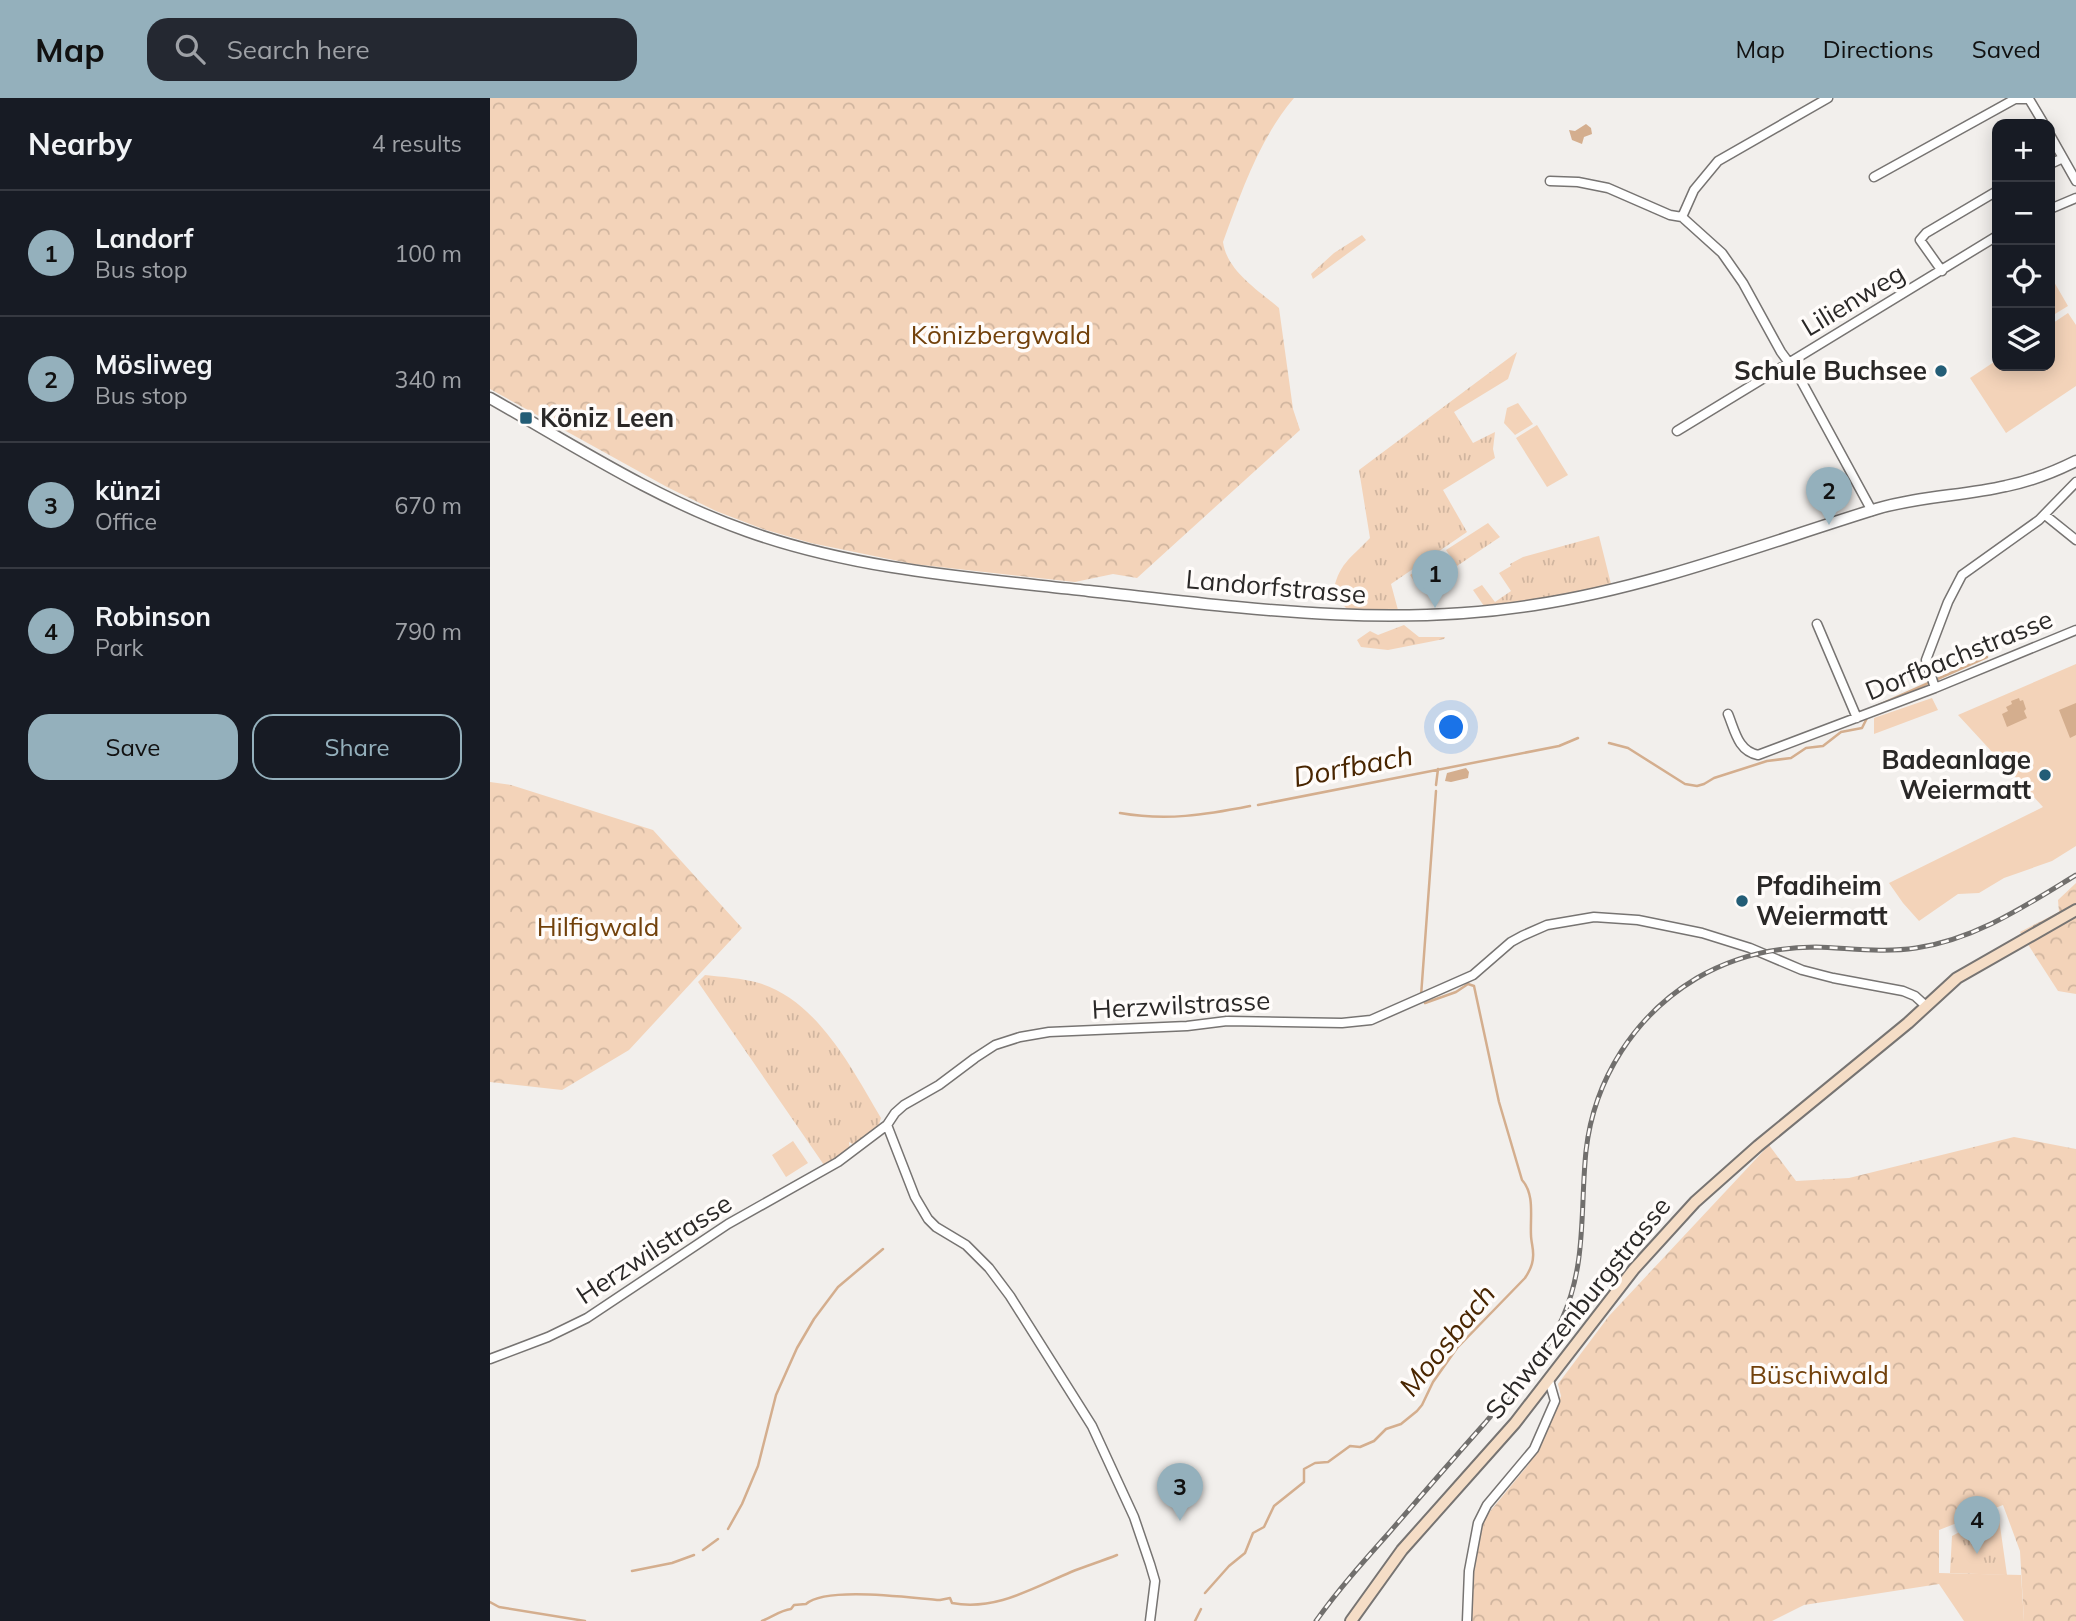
<!DOCTYPE html>
<html lang="en">
<head>
<meta charset="utf-8">
<style>
	body { margin:0; font-family:Mulish,sans-serif; background:#242831; color:#f1f3f6 }
	.controls { position:absolute; right:21px; top:21px; display:grid; overflow:hidden; border-radius:14px; box-shadow:0 4px 18px #0003 }
	.controls button { width:63px; height:63px; display:grid; place-items:center; padding:0; border:0; border-bottom:2px solid #363941; background:#171b24; color:#f1f3f6; font:35px sans-serif }
	.you { position:absolute; left:962px; top:630px; width:24px; height:24px; margin:-18px; border:5px solid #fff; border-radius:50%; background:#1a73e8; box-shadow:0 0 0 10px #1a73e833 }
	.badge { display:grid; place-items:center; width:46px; height:46px; border-radius:50%; background:#94b0bc; color:#111; font-size:23px; font-weight:700 }
	.pin { position:absolute; translate:-50% -58px; filter:drop-shadow(0 2px 4px #0008) }
	.pin::after { content:''; position:absolute; top:37px; width:24px; height:21px; background:inherit; clip-path:polygon(0 0,100% 0,50% 100%) }
	.list { margin:0; padding:0; list-style:none }
	h2 { display:flex; justify-content:space-between; align-items:center; height:91px; margin:0; padding:0 28px; font-size:30px }
	h2 small { font-size:23px; font-weight:400; color:#9ea1a6 }
	.list li { display:grid; grid-template-columns:46px 1fr auto; gap:21px; align-items:center; box-sizing:border-box; height:126px; padding:0 28px; border-top:2px solid #363941 }
	.list b { display:block; font-size:26px; white-space:nowrap }
	.list p { margin:0; font-size:23px; white-space:nowrap; color:#9ea1a6 }
	.list em { font-size:23px; font-style:normal; color:#9ea1a6 }
	.actions { display:flex; gap:14px; padding:21px 28px }
	.actions a { flex:1; padding:16px 0; border:2px solid #94b0bc; border-radius:21px; text-align:center; font-size:24px; color:#94b0bc }
	.actions .main { background:#94b0bc; color:#111 }
	.icon { flex:none; width:38px; height:38px; fill:none; stroke:currentColor; stroke-width:2; stroke-linecap:round; stroke-linejoin:round }
	.map { position:relative; flex:none; width:1586px; height:1523px; overflow:hidden }
	header { display:flex; align-items:center; gap:42px; box-sizing:border-box; height:98px; padding:0 35px; background:#94b0bc; color:#111 }
	header strong { font-size:33px }
	nav { display:flex; gap:38px; margin-inline-start:auto; font-size:24px }
	.search { width:490px; height:63px; background:#242831; display:flex; align-items:center; gap:18px; box-sizing:border-box; padding:0 24px; border-radius:21px; color:#9ea1a6; font-size:26px }
	main { display:flex }
	aside { flex:1; background:#171b24 }
	.map>svg:first-child { display:block }
	.grass { fill:url(#grass-tufts) }
	.forest { fill:url(#forest-crowns) }
	.garden { fill:#f3d3b9 }
	.water { fill:#d4ae8e }
	.lines { fill:none; stroke-linecap:round; stroke-linejoin:round }
	.stream { stroke:#d4ae8e; stroke-width:2.5 }
	.minor-casing { stroke:#777472; stroke-width:11 }
	.tertiary-casing { stroke:#777472; stroke-width:13 }
	.secondary-casing { stroke:#777472; stroke-width:14 }
	.minor { stroke:#fff; stroke-width:8 }
	.tertiary { stroke:#fff; stroke-width:10 }
	.secondary { stroke:#f5ddc6; stroke-width:10 }
	.rail-casing { stroke:#716f6d; stroke-width:5 }
	.rail { stroke:#fffcfa; stroke-width:2.5; stroke-dasharray:8; stroke-linecap:butt }
	.poi-dot { fill:#235d76; stroke:#fffcfa; stroke-width:2.5 }
	.labels { text-anchor:middle; stroke-width:7; stroke-linejoin:round; paint-order:stroke }
	.street-label { font-size:26px; fill:#2a2827; stroke:#fffcfa }
	.park-label { font-size:26px; fill:#72410b; stroke:#fffcfa }
	.poi-label { font-size:26px; font-weight:bold; fill:#2a2827; stroke:#fffcfa; text-anchor:end }
	.water-label { font-size:28px; font-style:italic; fill:#492500; stroke:#fffcfa }
</style>
</head>
<body>
<header>
<strong>Map</strong>
<div class="search"><svg class="icon" aria-label="search" viewBox="0 0 24 24"><circle cx="10" cy="10" r="6"/><path d="M15 15l6 6"/></svg>Search here</div>
<nav><a>Map</a><a>Directions</a><a>Saved</a></nav>
</header>
<main>
<aside>
<h2>Nearby<small>4 results</small></h2>
<ul class="list">
<li><span class="badge">1</span><div><b>Landorf</b><p>Bus stop</p></div><em>100 m</em></li>
<li><span class="badge">2</span><div><b>Mösliweg</b><p>Bus stop</p></div><em>340 m</em></li>
<li><span class="badge">3</span><div><b>künzi</b><p>Office</p></div><em>670 m</em></li>
<li><span class="badge">4</span><div><b>Robinson</b><p>Park</p></div><em>790 m</em></li>
</ul>
<div class="actions"><a class="main">Save</a><a>Share</a></div>
</aside>
<div class="map">
<svg width="1586" height="1523" viewBox="0 0 1586 1523">
	<defs>
		<pattern id="grass-tufts" width="24" height="20" patternUnits="userSpaceOnUse" patternTransform="scale(1.75)"><rect width="24" height="20" fill="#f3d3b9"/><path d="M3 7l-1-3M5 7V3M7 7l1-3M15 17l-1-3M17 17v-4M19 17l1-3" fill="none" stroke="#d0b59f"/></pattern>
		<pattern id="forest-crowns" width="20" height="18" patternUnits="userSpaceOnUse" patternTransform="scale(1.75)"><rect width="20" height="18" fill="#f3d3b9"/><path d="M2 6a3 3 0 1 1 6 0M12 15a3 3 0 1 1 6 0" fill="none" stroke="#d0b59f"/></pattern>
	</defs>
	<rect width="100%" height="100%" fill="#f2efec"/>
	<path class="grass" d="M 872,137 L 876,142 L 823,181 L 821,176 L 844,155 Z
		M 1027,254 L 1018,281 L 964,314 L 983,345 L 1005,334 L 1003,351 L 1005,360 L 953,392 L 977,434 L 901,486 L 908,512 L 857,511 L 843,496 C 848,466 860,461 880,440 L 869,372 Z
		M 998,425 L 1010,439 L 967,468 L 956,452 Z
		M 1109,438 L 1121,486 L 1073,497 L 994,508 L 983,492 L 992,487 L 1005,504 L 1021,493 L 1009,475 L 1021,468 L 1020,466 L 1033,459 Z
		M 215,877 C 233,879 251,880 269,885 C 328,903 362,971 391,1020 L 388,1029 L 364,1047 L 359,1044 L 360,1051 L 334,1067 L 208,884 Z
		M 1508,1414 L 1517,1477 L 1460,1475 L 1462,1438 Z"/>
	<path class="forest" d="M 0,0 L 804,0 C 769,41 751,95 733,144 C 737,173 768,192 789,210 L 803,311 L 810,332 L 647,480 L 623,476 L 585,484 L 423,466 L 321,445 L 273,431 L 226,413 L 177,389 L 0,291 Z
		M 914,527 L 929,539 L 955,539 L 954,541 L 898,552 L 871,549 L 867,542 L 880,533 L 888,537 Z
		M 0,684 L 21,687 L 163,732 L 252,830 L 139,952 L 72,992 L 0,984 Z
		M 1586,785 L 1586,896 L 1568,893 L 1530,834 L 1569,814 L 1568,802 Z
		M 1524,1039 L 1586,1051 L 1586,1523 L 1534,1523 L 1530,1453 L 1513,1407 L 1449,1432 L 1449,1486 L 1314,1507 L 1282,1523 L 982,1523 L 980,1491 L 993,1422 L 1038,1367 L 1054,1341 L 1071,1298 L 1068,1286 L 1119,1218 L 1279,1047 L 1306,1083 L 1359,1080 Z"/>
	<path class="garden" d="M 1560,177 L 1578,208 L 1560,219 Z
		M 1578,215 L 1586,227 L 1586,288 L 1516,335 L 1480,280 L 1507,262 L 1507,268 L 1560,268 L 1560,227 Z
		M 1028,305 L 1043,326 L 1025,337 L 1014,325 L 1017,310 Z
		M 1047,327 L 1078,377 L 1057,389 L 1026,340 Z
		M 947,459 L 957,474 L 930,492 L 920,477 Z
		M 1586,566 L 1586,748 L 1562,763 L 1514,780 L 1489,795 L 1468,796 L 1429,823 L 1413,805 L 1399,785 L 1553,709 L 1468,617 Z
		M 1442,600 L 1448,612 L 1384,636 L 1384,620 Z
		M 303,1043 L 318,1065 L 296,1079 L 282,1057 Z
		M 1449,1475 L 1531,1477 L 1534,1523 L 1474,1523 L 1449,1486 Z"/>
	<path class="water" d="M 1096,26 L 1101,30 L 1102,36 L 1094,39 L 1092,46 L 1082,42 L 1079,32 L 1085,33 Z
		M 1529,600 L 1530,603 L 1533,602 L 1536,611 L 1534,613 L 1537,620 L 1517,629 L 1512,616 L 1518,613 L 1516,609 L 1522,606 L 1521,603 Z
		M 1586,605 L 1586,637 L 1580,640 L 1569,612 Z
		M 976,670 L 979,674 L 978,680 L 961,684 L 955,683 L 957,675 Z"/>
	<g class="lines">
		<path class="stream" d="M 1380,611 L 1497,559
			M 1119,645 L 1138,650 L 1195,686 L 1207,688 L 1214,686 L 1224,680 L 1277,663 L 1301,660 L 1316,650 L 1333,648 L 1351,634 L 1372,630 L 1377,620
			M 946,687 L 948,671
			M 768,707 L 1069,648 L 1088,640
			M 630,715 C 676,723 715,717 760,708
			M 931,898 L 946,693
			M 238,1431 L 252,1406 L 268,1368 L 286,1297 L 307,1250 L 324,1221 L 348,1189 L 393,1151
			M 213,1452 L 228,1441
			M 142,1473 L 182,1465 L 204,1457
			M 715,1495 L 739,1468 L 755,1455 L 763,1435 L 774,1429 L 784,1408 L 814,1384 L 814,1371 L 825,1365 L 838,1364 L 860,1348 L 870,1349 L 884,1343 L 896,1331 L 911,1326 L 927,1313 L 932,1307 L 943,1284 L 967,1250 L 1035,1180 C 1039,1174 1043,1167 1043,1159 C 1044,1152 1041,1144 1041,1137 C 1040,1119 1045,1096 1032,1082 L 1009,1004 L 984,888 L 978,886 L 966,894 L 935,905
			M 0,1504 L 9,1509 L 95,1523
			M 272,1523 C 282,1519 291,1512 301,1511 L 304,1507 L 316,1506 C 336,1488 421,1500 450,1502 L 460,1500 L 462,1505 C 505,1513 541,1491 581,1474 C 596,1468 612,1463 627,1457
			M 705,1523 L 711,1511"/>
		<g class="minor-casing">
			<path id="minor" d="M 1560,37 L 1586,83
				M 1560,66 L 1573,60
				M 1384,79 L 1525,1 L 1539,1 L 1554,26
				M 1060,83 L 1088,84 L 1118,90 L 1180,117 L 1192,119 L 1232,155 L 1253,185 L 1291,254 L 1308,277 L 1382,413
				M 1560,111 L 1586,100
				M 1192,119 L 1204,92 L 1228,63 L 1338,0
				M 1452,173 L 1430,142 L 1436,135 L 1507,93
				M 1187,333 L 1507,138
				M 1555,417 L 1586,442
				M 1327,526 L 1367,620
				M 1445,590 L 1436,562 L 1458,504 L 1472,477 L 1549,422 L 1586,384
				M 1238,616 C 1245,633 1248,653 1268,657 L 1445,590 L 1586,532
				M 397,1027 L 425,1099 L 438,1121 L 446,1129 L 476,1147 L 499,1170 L 520,1198 L 602,1328 L 644,1419 L 660,1466 L 665,1483 L 660,1523
				M 0,1261 L 58,1239 L 97,1220 L 238,1126 L 348,1064 L 397,1027 L 405,1015 L 414,1007 L 449,987 L 485,960 L 505,947 L 530,939 L 559,934 L 697,928 L 737,923 L 852,925 L 881,922 L 983,877 L 1021,844 L 1032,838 L 1057,827 L 1104,819 L 1148,822 L 1212,835 L 1260,850 L 1312,872 L 1343,880 L 1413,893 L 1425,898 L 1436,908
				M 977,1523 L 979,1473 L 988,1425 L 997,1407 L 1044,1351 L 1065,1303 L 1059,1282"/>
		</g>
		<g class="tertiary-casing">
			<path id="tertiary" d="M 0,300 C 83,347 166,401 257,433 C 366,472 484,480 599,493 C 746,509 896,531 1044,507 C 1162,489 1273,446 1386,411 C 1429,398 1473,398 1516,388 C 1541,383 1564,374 1586,363"/>
		</g>
		<g class="secondary-casing">
			<path id="secondary" d="M 861,1523 L 912,1452 L 1025,1325 L 1144,1171 L 1205,1104 L 1268,1048 L 1418,925 L 1467,880 L 1586,812"/>
		</g>
		<use href="#minor" class="minor"/>
		<use href="#tertiary" class="tertiary"/>
		<use href="#secondary" class="secondary"/>
		<g class="rail-casing">
			<path id="rail" d="M 826,1523 C 848,1492 873,1464 898,1436 C 930,1399 962,1362 995,1325 C 1023,1292 1053,1261 1072,1221 C 1097,1166 1090,1111 1096,1053 C 1104,981 1145,917 1207,880 C 1243,859 1284,849 1326,849 C 1359,850 1393,855 1426,850 C 1486,841 1535,808 1586,777"/>
		</g>
		<use href="#rail" class="rail"/>
	</g>
	<g class="poi-dot">
		<circle cx="1451" cy="273" r="7"/>
		<rect x="29" y="313" width="14" height="14" rx="3.5"/>
		<circle cx="1555" cy="677" r="7"/>
		<circle cx="1252" cy="803" r="7"/>
	</g>
	<g class="labels">
		<g class="street-label">
			<text transform="translate(1363 202) rotate(-31)" y="9">Lilienweg</text>
			<text transform="translate(786 489) rotate(5)" y="9">Landorfstrasse</text>
			<text transform="translate(1469 557) rotate(-22)" y="9">Dorfbachstrasse</text>
			<text transform="translate(691 907) rotate(-3)" y="9">Herzwilstrasse</text>
			<text transform="translate(164 1151) rotate(-33)" y="9">Herzwilstrasse</text>
			<text transform="translate(1088 1210) rotate(-51)" y="9">Schwarzenburgstrasse</text>
		</g>
		<g class="park-label">
			<text x="511" y="246">Könizbergwald</text>
			<text x="108" y="838">Hilfigwald</text>
			<text x="1329" y="1286">Büschiwald</text>
		</g>
		<g class="poi-label">
			<text x="1437" y="282">Schule Buchsee</text>
			<text x="50" y="329" text-anchor="start">Köniz Leen</text>
			<text x="1541" y="671">Badeanlage<tspan x="1541" dy="30">Weiermatt</tspan></text>
			<text x="1266" y="797" text-anchor="start">Pfadiheim<tspan x="1266" dy="30">Weiermatt</tspan></text>
		</g>
		<g class="water-label">
			<text transform="translate(863 668) rotate(-11)" y="10">Dorfbach</text>
			<text transform="translate(957 1242) rotate(-51)" y="10">Moosbach</text>
		</g>
	</g>
</svg>
<div class="controls">
<button>+</button>
<button>−</button>
<button><svg class="icon" aria-label="locate" viewBox="0 0 24 24"><circle cx="12" cy="12" r="6"/><path d="M12 2v4M12 18v4M2 12h4M18 12h4"/></svg></button>
<button><svg class="icon" aria-label="layers" viewBox="0 0 24 24"><path d="M12 4l9 5-9 5-9-5zM3 14l9 5 9-5"/></svg></button>
</div>
<div class="you"></div>
<div class="pin badge" style="left:945px;top:510px">1</div>
<div class="pin badge" style="left:1339px;top:427px">2</div>
<div class="pin badge" style="left:690px;top:1423px">3</div>
<div class="pin badge" style="left:1487px;top:1456px">4</div>
</div>
</main>
</body>
</html>
